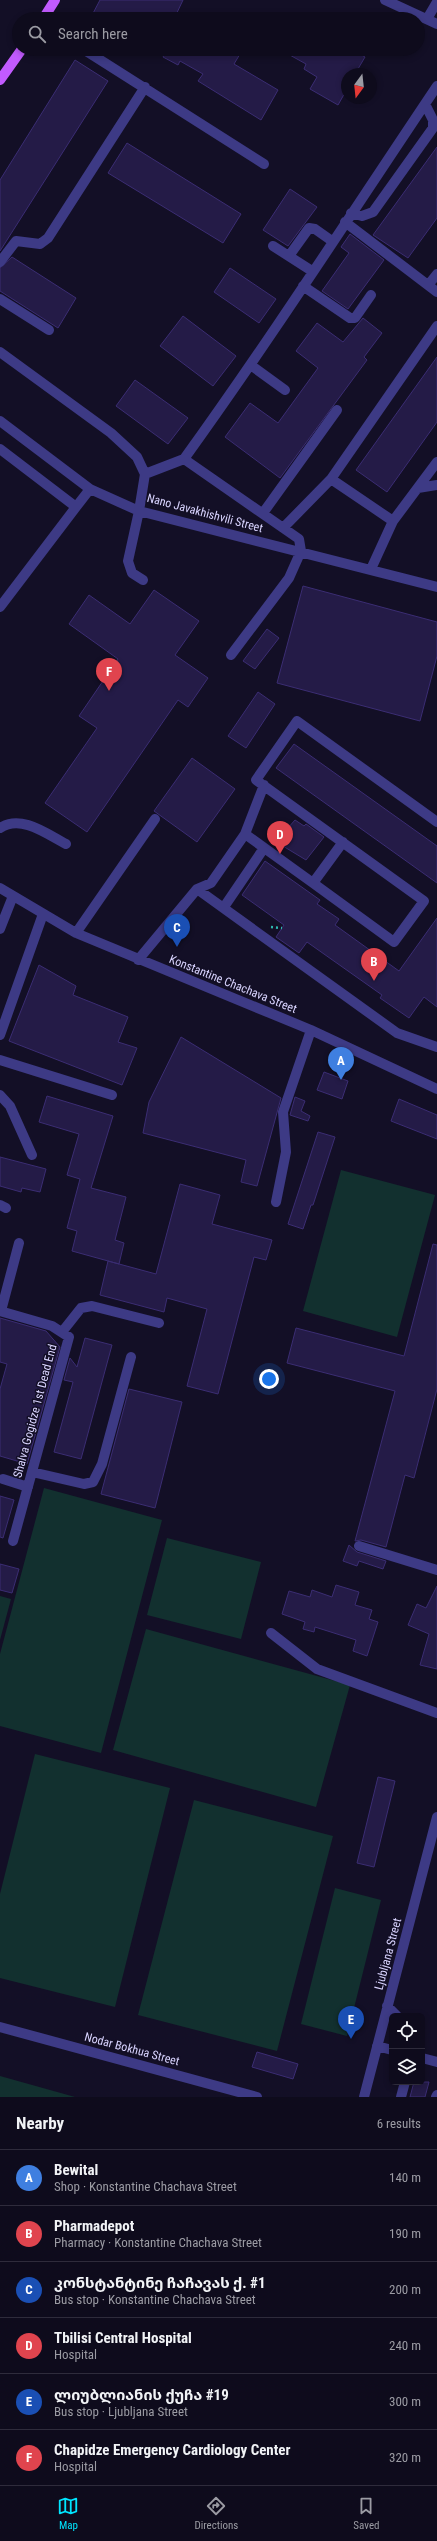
<!DOCTYPE html>
<html lang="en">
<head>
<meta charset="utf-8">
<style>
	body { margin:0; font-family:"Roboto Condensed","Noto Sans Georgian",sans-serif; background:#171425; color:#f1f3f6 }
	.controls { position:absolute; right:12px; bottom:12px; display:grid; overflow:hidden; border-radius:6px; box-shadow:0 2px 6px #0003 }
	.controls button { width:36px; height:36px; display:grid; place-items:center; padding:0; border:0; border-bottom:1px solid #2e2b3b; background:#0e0b1c; color:#f1f3f6; font:20px sans-serif }
	.compass { position:absolute; left:341px; top:68px; width:36px; height:36px; border-radius:50%; background:#0e0b1c; box-shadow:0 2px 6px #0003; rotate:195deg }
	.you { position:absolute; left:269px; top:1379px; width:14px; height:14px; margin:-10px; border:3px solid #fff; border-radius:50%; background:#1a73e8; box-shadow:0 0 0 6px #1a73e833 }
	.badge { display:grid; place-items:center; width:26px; height:26px; border-radius:50%; background:#00e5ff; color:#fff; font-size:13px; font-weight:700 }
	.pin { position:absolute; translate:-50% -33px; filter:drop-shadow(0 1px 2px #0008) }
	.pin::after { content:''; position:absolute; top:21px; width:14px; height:12px; background:inherit; clip-path:polygon(0 0,100% 0,50% 100%) }
	.list { margin:0; padding:0; list-style:none }
	h2 { display:flex; justify-content:space-between; align-items:center; height:52px; margin:0; padding:0 16px; font-size:17px }
	h2 small { font-size:13px; font-weight:400; color:#9b9ba3 }
	.list li { display:grid; grid-template-columns:26px 1fr auto; gap:12px; align-items:center; box-sizing:border-box; height:56px; padding:0 16px; border-top:1px solid #2e2b3b }
	.list b { display:block; font-size:15px; white-space:nowrap }
	.list p { margin:0; font-size:13px; white-space:nowrap; color:#9b9ba3 }
	.list em { font-size:13px; font-style:normal; color:#9b9ba3 }
	.icon { flex:none; width:22px; height:22px; fill:none; stroke:currentColor; stroke-width:2; stroke-linecap:round; stroke-linejoin:round }
	.map { position:relative; flex:none; width:437px; height:2097px; overflow:hidden }
	.search { position:absolute; background:#0e0b1c; box-shadow:0 2px 6px #0003; left:12px; right:12px; top:12px; height:44px; display:flex; align-items:center; gap:10px; box-sizing:border-box; padding:0 14px; border-radius:22px; color:#9b9ba3; font-size:15px }
	.sheet { height:388px; background:#0e0b1c }
	nav { display:flex; justify-content:space-around; align-items:center; box-sizing:border-box; height:56px; border-top:1px solid #2e2b3b; background:#0e0b1c; font-size:11px; color:#9b9ba3 }
	nav a { display:grid; justify-items:center; gap:2px }
	nav .on { color:#00e5ff }
	.map>svg:first-child { display:block }
	.green { fill:#12302f }
	.building { fill:#241b47; stroke:#3b2d73 }
	.lines { fill:none; stroke-linecap:round; stroke-linejoin:round }
	.path { stroke:#2fb8b0; stroke-width:2.5; stroke-dasharray:2 3; stroke-linecap:butt }
	.minor { stroke:#3d3a85; stroke-width:10 }
	.major { stroke:#c25bff; stroke-width:10 }
	.labels { text-anchor:middle; stroke-width:3; stroke-linejoin:round; paint-order:stroke }
	.street-label { font-size:12px; fill:#d9d4ff; stroke:#130f26 }
</style>
</head>
<body>
<div class="map">
<svg width="437" height="2097" viewBox="0 0 437 2097">
	<rect width="100%" height="100%" fill="#130f26"/>
	<path class="green" d="M 341,1170 L 435,1195 L 397,1337 L 303,1311 Z
		M 44,1488 L 162,1520 L 101,1753 L 0,1726 L 0,1654 Z
		M 167,1538 L 261,1562 L 241,1639 L 147,1615 Z
		M 0,1596 L 11,1599 L 0,1640 Z
		M 146,1629 L 350,1685 L 316,1807 L 113,1750 Z
		M 35,1754 L 170,1788 L 115,2007 L 0,1978 L 0,1894 Z
		M 194,1800 L 333,1836 L 277,2051 L 138,2015 Z
		M 335,1888 L 381,1900 L 347,2036 L 301,2024 Z
		M 0,2076 L 75,2097 L 0,2097 Z"/>
	<path class="building" d="M 100,0 L 183,0 L 174,19 L 162,13 L 159,19 L 90,19 Z
		M 161,49 L 187,49 L 193,54 L 196,49 L 243,49 L 234,64 L 278,90 L 261,120 L 198,81 L 203,74 L 180,61 L 178,65 L 163,57 L 166,52 Z
		M 279,49 L 351,49 L 365,57 L 355,74 L 347,74 L 347,89 L 338,105 L 310,89 L 317,77 L 304,69 L 306,64 Z
		M 75,60 L 108,81 L 0,251 L 0,180 Z
		M 127,143 L 241,214 L 223,243 L 108,173 Z
		M 437,147 L 437,218 L 408,258 L 373,235 Z
		M 290,189 L 317,207 L 288,246 L 263,230 Z
		M 350,234 L 384,260 L 348,309 L 322,291 L 349,253 L 341,247 Z
		M 12,257 L 76,298 L 58,328 L 0,291 L 0,268 Z
		M 230,268 L 276,299 L 259,323 L 214,292 Z
		M 183,316 L 236,356 L 213,386 L 160,346 Z
		M 363,318 L 382,333 L 364,357 L 367,360 L 280,478 L 225,437 L 250,403 L 278,423 L 318,368 L 296,351 L 317,323 L 343,342 Z
		M 437,357 L 437,422 L 387,492 L 356,470 Z
		M 135,380 L 188,418 L 168,444 L 116,406 Z
		M 303,586 L 437,622 L 437,656 L 420,721 L 277,683 Z
		M 154,590 L 199,621 L 175,655 L 208,678 L 188,707 L 178,700 L 87,832 L 45,803 L 97,728 L 79,716 L 118,659 L 69,624 L 89,595 L 130,624 Z
		M 267,629 L 279,638 L 255,669 L 243,661 Z
		M 258,692 L 275,704 L 246,748 L 228,736 Z
		M 294,744 L 437,846 L 437,883 L 276,768 Z
		M 192,758 L 235,789 L 197,842 L 154,811 Z
		M 295,820 L 304,826 L 306,824 L 324,837 L 306,860 L 268,837 L 280,837 Z
		M 265,861 L 320,900 L 317,904 L 339,919 L 335,925 L 399,971 L 437,918 L 437,1007 L 424,997 L 409,1018 L 380,998 L 382,995 L 307,942 L 299,953 L 276,937 L 284,925 L 242,895 Z
		M 39,965 L 76,986 L 73,995 L 128,1017 L 118,1042 L 137,1048 L 122,1085 L 9,1041 Z
		M 181,1037 L 281,1098 L 257,1186 L 241,1182 L 246,1160 L 143,1133 L 149,1102 Z
		M 324,1072 L 348,1081 L 342,1099 L 317,1090 Z
		M 47,1096 L 113,1116 L 91,1188 L 126,1197 L 115,1240 L 124,1243 L 119,1264 L 72,1251 L 77,1231 L 67,1228 L 80,1179 L 67,1175 L 79,1134 L 39,1122 Z
		M 295,1097 L 305,1101 L 301,1111 L 310,1116 L 308,1121 L 290,1115 Z
		M 399,1099 L 437,1115 L 437,1139 L 391,1121 Z
		M 318,1132 L 335,1137 L 313,1205 L 311,1205 L 303,1229 L 288,1224 Z
		M 0,1157 L 46,1169 L 40,1192 L 22,1188 L 21,1192 L 0,1186 Z
		M 180,1184 L 220,1195 L 212,1224 L 272,1240 L 266,1260 L 254,1257 L 218,1394 L 187,1386 L 207,1309 L 167,1298 L 164,1312 L 100,1295 L 108,1261 L 156,1274 Z
		M 433,1244 L 437,1245 L 437,1389 L 414,1478 L 405,1475 L 386,1547 L 361,1540 L 355,1541 L 395,1391 L 287,1363 L 296,1328 L 404,1356 Z
		M 0,1318 L 46,1331 L 60,1347 L 27,1464 L 0,1456 L 0,1389 L 7,1364 L 0,1362 Z
		M 85,1338 L 112,1345 L 81,1459 L 54,1452 L 73,1382 L 64,1380 L 70,1358 L 77,1367 Z
		M 129,1389 L 182,1402 L 155,1508 L 101,1494 Z
		M 0,1496 L 14,1500 L 3,1538 L 0,1537 Z
		M 349,1545 L 357,1552 L 386,1561 L 383,1569 L 359,1561 L 357,1566 L 343,1561 Z
		M 0,1564 L 19,1569 L 12,1593 L 0,1590 Z
		M 336,1585 L 359,1592 L 355,1605 L 372,1610 L 369,1619 L 378,1622 L 367,1656 L 353,1651 L 356,1640 L 315,1627 L 314,1632 L 303,1629 L 305,1622 L 282,1614 L 289,1591 L 310,1597 L 312,1590 L 332,1597 Z
		M 437,1586 L 437,1669 L 420,1665 L 429,1634 L 408,1625 L 417,1604 L 426,1608 Z
		M 378,1777 L 395,1781 L 374,1867 L 357,1863 Z
		M 257,2052 L 298,2064 L 293,2079 L 252,2067 Z
		M 414,2082 L 429,2082 L 425,2097 L 410,2097 Z"/>
	<g class="lines">
		<path class="path" d="M 271,927 L 282,928"/>
		<path class="minor" d="M 385,0 L 437,24
			M 427,19 L 437,2
			M 83,49 L 264,164
			M 351,213 L 362,216 L 373,212 L 433,128 L 433,120 L 425,104
			M 345,222 L 437,292
			M 273,246 L 312,271
			M 289,256 L 309,228 L 315,229 L 332,241
			M 0,262 L 16,241 L 40,244 L 48,238 L 145,87
			M 429,284 L 437,274
			M 303,286 L 350,318 L 355,318 L 371,295
			M 0,299 L 49,330
			M 437,326 L 331,479 L 393,521 L 437,462
			M 0,352 L 111,433 L 137,457 L 145,474 L 139,511 L 437,587
			M 252,366 L 285,390
			M 0,421 L 90,489 L 139,511 L 128,561 L 132,573 L 143,580
			M 0,449 L 76,507 L 0,607
			M 184,459 C 272,337 353,211 437,86
			M 145,474 L 184,459 L 299,539 L 301,551 L 289,578 L 231,655
			M 418,488 L 437,485
			M 76,507 L 90,489
			M 263,513 L 337,410
			M 283,528 L 331,479
			M 371,569 L 393,521
			M 0,828 C 21,814 47,834 66,844
			M 245,834 L 313,883 L 343,842
			M 313,883 L 394,942 L 424,901 L 256,780 L 297,721 L 437,822
			M 0,888 L 76,933 L 311,1030 L 437,1089
			M 197,889 L 397,1033 L 437,1047
			M 224,907 L 264,848
			M 0,929 L 13,896
			M 76,933 L 155,819
			M 138,960 L 197,889 L 211,883 L 245,834 L 264,785
			M 0,1035 L 43,914
			M 0,1060 L 112,1095
			M 0,1095 L 10,1106 L 32,1155
			M 276,1202 L 286,1152 L 283,1112 L 311,1030
			M 0,1205 L 6,1208
			M 0,1311 L 52,1326 L 69,1337 L 13,1541
			M 1,1311 L 19,1243
			M 62,1332 L 81,1308 L 92,1306 L 159,1323
			M 32,1472 L 84,1484 L 93,1482 L 102,1464 L 131,1357
			M 3,1479 L 28,1487
			M 359,1546 L 437,1570
			M 271,1633 L 317,1669 L 437,1713
			M 387,2006 L 397,2016
			M 0,2027 L 257,2097
			M 377,2046 L 392,2050
			M 422,2058 L 437,2062
			M 364,2097 L 437,1817
			M 401,2097 L 405,2082
			M 436,2097 L 437,2095"/>
		<path class="major" d="M 43,19 L 55,0
			M 0,80 L 22,49"/>
	</g>
	<g class="labels">
		<g class="street-label">
			<text transform="translate(205 513) rotate(15)" y="4">Nano Javakhishvili Street</text>
			<text transform="translate(233 984) rotate(22)" y="4">Konstantine Chachava Street</text>
			<text transform="translate(35 1411) rotate(-75)" y="4">Shalva Gogidze 1st Dead End</text>
			<text transform="translate(388 1954) rotate(-75)" y="4">Ljubljana Street</text>
			<text transform="translate(132 2049) rotate(15)" y="4">Nodar Bokhua Street</text>
		</g>
	</g>
</svg>
<div class="controls">
<button><svg class="icon" aria-label="locate" viewBox="0 0 24 24"><circle cx="12" cy="12" r="6"/><path d="M12 2v4M12 18v4M2 12h4M18 12h4"/></svg></button>
<button><svg class="icon" aria-label="layers" viewBox="0 0 24 24"><path d="M12 4l9 5-9 5-9-5zM3 14l9 5 9-5"/></svg></button>
</div>
<svg class="compass" viewBox="-18 -18 36 36"><path d="M0-13l5 13h-10z" fill="#e53935"/><path d="M0 13l5-13h-10z" fill="#9b9ba3"/></svg>
<div class="you"></div>
<div class="pin badge" style="left:341px;top:1080px;background:#3f7fe0">A</div>
<div class="pin badge" style="left:374px;top:981px;background:#e0444e">B</div>
<div class="pin badge" style="left:177px;top:947px;background:#1a4fb4">C</div>
<div class="pin badge" style="left:280px;top:854px;background:#e0444e">D</div>
<div class="pin badge" style="left:351px;top:2039px;background:#1a4fb4">E</div>
<div class="pin badge" style="left:109px;top:691px;background:#e0444e">F</div>
<div class="search"><svg class="icon" aria-label="search" viewBox="0 0 24 24"><circle cx="10" cy="10" r="6"/><path d="M15 15l6 6"/></svg>Search here</div>
</div>
<section class="sheet">
<h2>Nearby<small>6 results</small></h2>
<ul class="list">
<li><span class="badge" style="background:#3f7fe0">A</span><div><b>Bewital</b><p>Shop · Konstantine Chachava Street</p></div><em>140 m</em></li>
<li><span class="badge" style="background:#e0444e">B</span><div><b>Pharmadepot</b><p>Pharmacy · Konstantine Chachava Street</p></div><em>190 m</em></li>
<li><span class="badge" style="background:#1a4fb4">C</span><div><b>კონსტანტინე ჩაჩავას ქ. #1</b><p>Bus stop · Konstantine Chachava Street</p></div><em>200 m</em></li>
<li><span class="badge" style="background:#e0444e">D</span><div><b>Tbilisi Central Hospital</b><p>Hospital</p></div><em>240 m</em></li>
<li><span class="badge" style="background:#1a4fb4">E</span><div><b>ლიუბლიანის ქუჩა #19</b><p>Bus stop · Ljubljana Street</p></div><em>300 m</em></li>
<li><span class="badge" style="background:#e0444e">F</span><div><b>Chapidze Emergency Cardiology Center</b><p>Hospital</p></div><em>320 m</em></li>
</ul>
</section>
<nav>
<a class="on"><svg class="icon" aria-label="map" viewBox="0 0 24 24"><path d="M3 6l6-2 6 2 6-2v14l-6 2-6-2-6 2zM9 4v14M15 6v14"/></svg>Map</a>
<a><svg class="icon" aria-label="directions" viewBox="0 0 24 24"><path d="M12 3l9 9-9 9-9-9zM9 14v-3h6M13 9l2 2-2 2"/></svg>Directions</a>
<a><svg class="icon" aria-label="saved" viewBox="0 0 24 24"><path d="M7 4h10v16l-5-4-5 4z"/></svg>Saved</a>
</nav>
</body>
</html>
